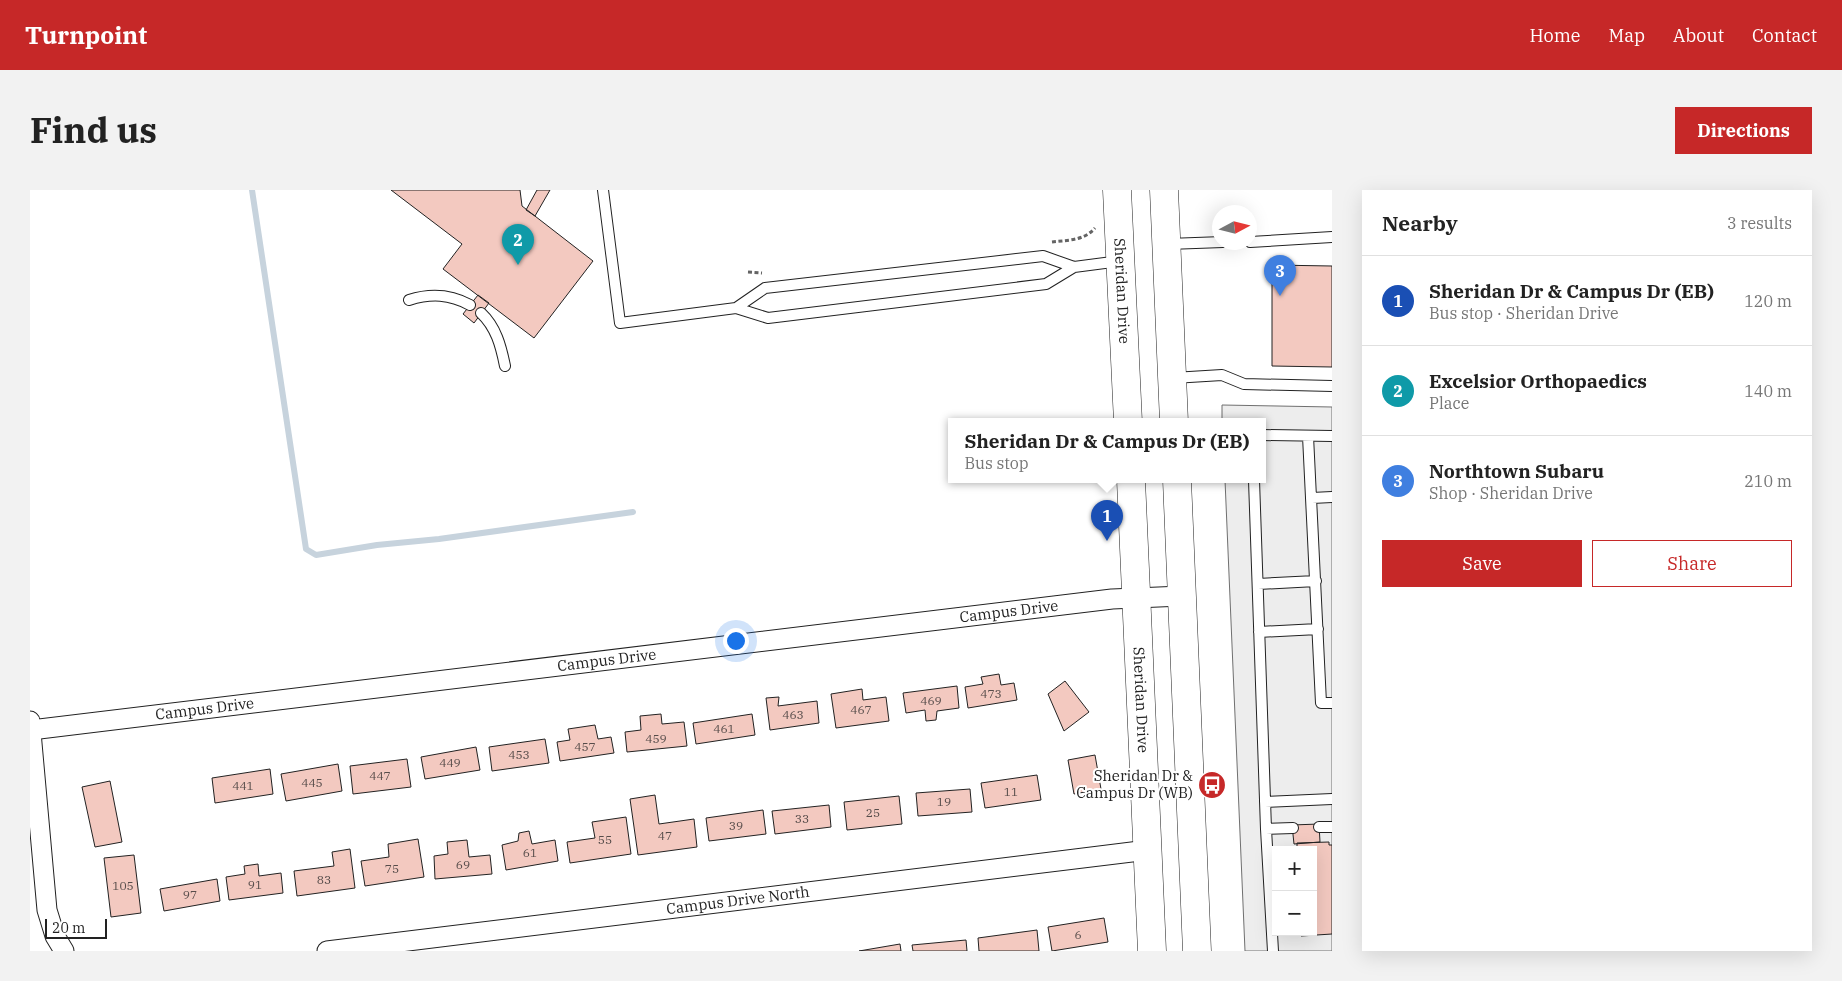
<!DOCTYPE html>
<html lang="en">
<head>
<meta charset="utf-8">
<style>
	body { margin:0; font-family:"IBM Plex Serif",serif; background:#f2f2f2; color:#222 }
	.controls { position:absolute; right:15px; bottom:15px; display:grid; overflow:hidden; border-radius:0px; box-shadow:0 5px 20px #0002 }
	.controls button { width:45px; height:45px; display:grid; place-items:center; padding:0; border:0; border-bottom:1px solid #e0e0e0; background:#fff; color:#222; font:25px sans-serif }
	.compass { position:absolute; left:1182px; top:15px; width:45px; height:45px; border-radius:50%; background:#fff; box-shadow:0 5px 20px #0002; rotate:83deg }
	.scale { position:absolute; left:15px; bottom:12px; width:62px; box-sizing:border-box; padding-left:5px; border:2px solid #222; border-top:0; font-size:14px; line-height:18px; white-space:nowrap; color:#222; -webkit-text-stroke:4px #fff; paint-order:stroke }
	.you { position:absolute; left:705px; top:450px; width:18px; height:18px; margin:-12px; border:4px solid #fff; border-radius:50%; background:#1a73e8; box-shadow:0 0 0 8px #1a73e833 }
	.badge { display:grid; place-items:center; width:32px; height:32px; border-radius:50%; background:#c62828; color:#fff; font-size:16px; font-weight:700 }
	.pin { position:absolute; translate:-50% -41px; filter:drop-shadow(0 1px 2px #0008) }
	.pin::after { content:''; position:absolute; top:26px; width:18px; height:15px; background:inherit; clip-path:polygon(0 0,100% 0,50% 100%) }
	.popup { position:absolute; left:918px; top:228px; width:318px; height:65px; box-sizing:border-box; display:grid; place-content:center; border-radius:0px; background:#fff; filter:drop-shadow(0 1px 4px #0005); font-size:16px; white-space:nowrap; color:#767676 }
	.popup b { font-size:19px; color:#222 }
	.popup::after { content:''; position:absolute; left:50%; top:100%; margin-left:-10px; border:10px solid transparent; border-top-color:#fff }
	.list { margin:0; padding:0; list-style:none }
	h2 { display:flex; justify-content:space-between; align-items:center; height:65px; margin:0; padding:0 20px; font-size:21px }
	h2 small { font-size:16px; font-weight:400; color:#767676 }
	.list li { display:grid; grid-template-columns:32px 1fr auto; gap:15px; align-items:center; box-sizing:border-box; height:90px; padding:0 20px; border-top:1px solid #e0e0e0 }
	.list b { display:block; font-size:19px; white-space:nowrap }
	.list p { margin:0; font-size:16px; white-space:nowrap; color:#767676 }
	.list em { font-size:16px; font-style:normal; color:#767676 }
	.actions { display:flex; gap:10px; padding:15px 20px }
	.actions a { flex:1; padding:11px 0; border:1px solid #c62828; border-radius:0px; text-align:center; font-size:18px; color:#c62828 }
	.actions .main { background:#c62828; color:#fff }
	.map { position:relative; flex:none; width:1302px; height:761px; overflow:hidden; border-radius:0px }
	header { display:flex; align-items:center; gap:30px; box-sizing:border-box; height:70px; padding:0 25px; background:#c62828; color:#fff }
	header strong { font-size:24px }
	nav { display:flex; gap:28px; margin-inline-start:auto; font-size:18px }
	.intro { display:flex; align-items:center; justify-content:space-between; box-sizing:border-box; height:120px; padding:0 30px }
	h1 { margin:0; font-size:35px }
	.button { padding:12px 22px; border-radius:0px; background:#c62828; color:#fff; font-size:18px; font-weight:700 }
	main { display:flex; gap:30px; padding:0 30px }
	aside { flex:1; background:#fff; border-radius:0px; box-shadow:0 5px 20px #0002 }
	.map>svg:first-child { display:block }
	.parking { fill:#ededed; stroke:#6f6f6f; fill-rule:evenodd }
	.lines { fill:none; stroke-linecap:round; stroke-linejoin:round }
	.stream { stroke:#c7d3dd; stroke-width:6 }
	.building { fill:#f3c9c0; stroke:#222 }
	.service-casing { stroke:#222; stroke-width:12 }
	.minor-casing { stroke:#222; stroke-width:21 }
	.primary-casing { stroke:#222; stroke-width:29 }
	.path { stroke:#646464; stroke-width:3; stroke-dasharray:4 2.5; stroke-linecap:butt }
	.service { stroke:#fff; stroke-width:10 }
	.minor { stroke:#fff; stroke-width:19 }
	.primary { stroke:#fff; stroke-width:28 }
	.labels { text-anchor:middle; stroke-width:4; stroke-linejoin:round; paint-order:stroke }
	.number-label { font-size:12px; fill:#564c4a }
	.street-label { font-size:15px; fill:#222; stroke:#fff }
	.poi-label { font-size:15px; fill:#222; stroke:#fff; text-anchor:end }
</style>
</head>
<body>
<header>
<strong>Turnpoint</strong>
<nav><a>Home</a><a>Map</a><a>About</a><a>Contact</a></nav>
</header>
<div class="intro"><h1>Find us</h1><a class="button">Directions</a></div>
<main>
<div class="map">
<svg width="1302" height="761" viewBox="0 0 1302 761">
	<rect width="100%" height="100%" fill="#fff"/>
	<path class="parking" d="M 1192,215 L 1302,217 L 1302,761 L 1215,761 L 1195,290 L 1232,290 L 1232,232 L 1192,232 ZM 1246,660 L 1283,660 L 1283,742 L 1246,742 Z"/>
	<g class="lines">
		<path class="stream" d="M 222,0 L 276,359 L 286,365 L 347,355 L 409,349 L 603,322"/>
	</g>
	<path class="building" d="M 361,0 L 490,0 L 492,16 L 563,71 L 504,148 L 413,79 L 432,54 Z
		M 507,0 L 520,0 L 505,26 L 496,20 Z
		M 1242,75 L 1302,76 L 1302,177 L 1242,176 Z
		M 448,105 L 459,113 L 444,133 L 433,124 Z
		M 969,484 L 971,495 L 984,493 L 987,510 L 938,518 L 935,497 L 953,494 L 951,487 Z
		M 1035,491 L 1059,522 L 1034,541 L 1018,504 Z
		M 927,496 L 929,518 L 907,521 L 906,530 L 896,531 L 895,520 L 876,523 L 873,503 Z
		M 832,499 L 833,510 L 856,507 L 859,531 L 806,538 L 801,504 Z
		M 749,507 L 748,516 L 787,511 L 789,533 L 740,540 L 736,508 Z
		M 631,524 L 632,534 L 654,532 L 657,556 L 597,562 L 595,542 L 611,540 L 610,526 Z
		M 722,524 L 725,545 L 666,554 L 663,533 Z
		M 565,535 L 568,549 L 581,547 L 584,563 L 530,571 L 527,552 L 540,550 L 538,539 Z
		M 515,549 L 519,573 L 462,581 L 459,557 Z
		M 446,557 L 450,580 L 395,589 L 391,567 Z
		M 1065,565 L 1071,599 L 1044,604 L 1038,570 Z
		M 377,569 L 381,597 L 323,604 L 320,576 Z
		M 308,574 L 312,601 L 256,611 L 251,584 Z
		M 240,579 L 243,604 L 185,613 L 182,588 Z
		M 1007,585 L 1011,610 L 955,618 L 951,593 Z
		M 80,591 L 92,652 L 65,657 L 52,597 Z
		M 940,599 L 942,622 L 888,626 L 886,603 Z
		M 625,605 L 629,634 L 664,629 L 667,657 L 608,665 L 600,609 Z
		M 869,606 L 872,634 L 817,640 L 814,612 Z
		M 799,615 L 801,637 L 745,644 L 742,621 Z
		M 733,620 L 736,644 L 679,651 L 676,628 Z
		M 596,627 L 601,664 L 540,673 L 537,652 L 565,648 L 562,632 Z
		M 1289,634 L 1290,652 L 1264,654 L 1262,635 Z
		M 499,641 L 502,654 L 525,650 L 528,671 L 476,680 L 472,655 L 488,651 L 489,643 Z
		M 388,649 L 394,687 L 335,696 L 331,671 L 359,667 L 358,654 Z
		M 437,650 L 439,667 L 460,665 L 462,684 L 405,689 L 404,666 L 418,664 L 417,652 Z
		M 1299,652 L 1299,655 L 1302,655 L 1302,744 L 1271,746 L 1271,742 L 1283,742 L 1283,660 L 1267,660 L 1267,653 Z
		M 320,659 L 325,698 L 267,706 L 264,681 L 304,676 L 302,662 Z
		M 104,665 L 111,723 L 81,727 L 74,668 Z
		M 228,674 L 229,686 L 251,683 L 253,703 L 199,710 L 196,687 L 215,684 L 214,676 Z
		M 187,689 L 190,711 L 134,721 L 130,699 Z
		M 1074,728 L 1078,752 L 1022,761 L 1018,737 Z
		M 1007,740 L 1009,761 L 949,761 L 948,748 Z
		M 936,750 L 937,761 L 883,761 L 882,755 Z
		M 870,754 L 871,761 L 829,761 Z"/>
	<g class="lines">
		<g class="service-casing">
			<path id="service" d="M 573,0 L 590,133 L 706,118 L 735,98 L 1013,66 L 1044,77 L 1016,94 L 738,128 L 706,118
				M 1220,52 L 1302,47
				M 1138,54 L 1193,52
				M 1044,77 L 1090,71
				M 379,110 C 401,103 420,104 440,115
				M 451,123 C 466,137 471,156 475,176
				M 1143,188 L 1192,185 L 1214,194 L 1302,196
				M 1232,245 L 1302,246
				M 1278,246 L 1291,513 L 1302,513
				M 1224,290 L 1236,639 L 1243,761
				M 1282,308 L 1302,307
				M 1228,394 L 1286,391
				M 1229,442 L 1288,439
				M 1235,612 L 1302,609
				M 1289,637 L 1302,637
				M 1236,639 L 1263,638"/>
		</g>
		<g class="minor-casing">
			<g id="minor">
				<path d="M 0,531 L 17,720 L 25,746 L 34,761"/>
				<path id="s1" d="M 1,540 L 1082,409 L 1152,406"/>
				<path id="s2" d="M 297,761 L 1118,660"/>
			</g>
		</g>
		<g class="primary-casing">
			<g id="primary">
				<path id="s3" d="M 1087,0 L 1098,232"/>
				<path d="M 1134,0 L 1144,232"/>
				<path id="s4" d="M 1101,290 L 1122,761"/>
				<path d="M 1147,290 L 1167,761"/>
			</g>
		</g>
		<path class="path" d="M 1022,52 C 1037,50 1054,51 1065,38
			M 718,82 L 732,83"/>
		<use href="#service" class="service"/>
		<use href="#minor" class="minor"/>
		<use href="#primary" class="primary"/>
	</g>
	<defs>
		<g id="bus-disc" transform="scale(1.4375)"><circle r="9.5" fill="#c62828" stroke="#fff"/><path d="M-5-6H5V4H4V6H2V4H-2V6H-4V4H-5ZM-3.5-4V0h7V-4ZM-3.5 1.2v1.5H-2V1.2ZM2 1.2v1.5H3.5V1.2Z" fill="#fff"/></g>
	</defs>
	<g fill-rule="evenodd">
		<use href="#bus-disc" x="1182" y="595"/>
	</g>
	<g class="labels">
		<g class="number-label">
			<text x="961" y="508">473</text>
			<text x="901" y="515">469</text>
			<text x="831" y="524">467</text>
			<text x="763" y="529">463</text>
			<text x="694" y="543">461</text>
			<text x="626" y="553">459</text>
			<text x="555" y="561">457</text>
			<text x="489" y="569">453</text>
			<text x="420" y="577">449</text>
			<text x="350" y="590">447</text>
			<text x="282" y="597">445</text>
			<text x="213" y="600">441</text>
			<text x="981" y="606">11</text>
			<text x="914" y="616">19</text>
			<text x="843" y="627">25</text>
			<text x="772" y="633">33</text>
			<text x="706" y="640">39</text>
			<text x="635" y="650">47</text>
			<text x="575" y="654">55</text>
			<text x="500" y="667">61</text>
			<text x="433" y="679">69</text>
			<text x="362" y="683">75</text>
			<text x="294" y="694">83</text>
			<text x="225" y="699">91</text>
			<text x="93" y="700">105</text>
			<text x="160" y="709">97</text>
			<text x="1048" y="749">6</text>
		</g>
		<g class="street-label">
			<text dy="5" stroke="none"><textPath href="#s3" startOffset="101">Sheridan Drive</textPath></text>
			<text dy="5" stroke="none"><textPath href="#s1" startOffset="985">Campus Drive</textPath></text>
			<text dy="5" stroke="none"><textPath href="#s1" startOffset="580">Campus Drive</textPath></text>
			<text dy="5" stroke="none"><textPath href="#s4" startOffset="220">Sheridan Drive</textPath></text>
			<text dy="5" stroke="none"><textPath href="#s1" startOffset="175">Campus Drive</textPath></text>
			<text dy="5" stroke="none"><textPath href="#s2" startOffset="414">Campus Drive North</textPath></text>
		</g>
		<g class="poi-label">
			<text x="1163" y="591">Sheridan Dr &amp;<tspan x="1163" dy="17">Campus Dr (WB)</tspan></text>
		</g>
	</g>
</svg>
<div class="controls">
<button>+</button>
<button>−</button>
</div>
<svg class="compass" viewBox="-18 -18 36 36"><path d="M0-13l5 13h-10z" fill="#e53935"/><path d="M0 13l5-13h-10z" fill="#767676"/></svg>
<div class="scale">20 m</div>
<div class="you"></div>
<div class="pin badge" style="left:1077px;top:351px;background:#1a4fb4">1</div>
<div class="popup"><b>Sheridan Dr &amp; Campus Dr (EB)</b>Bus stop</div>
<div class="pin badge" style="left:488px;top:75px;background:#0f9aa8">2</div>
<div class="pin badge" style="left:1250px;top:106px;background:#3f7fe0">3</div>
</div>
<aside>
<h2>Nearby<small>3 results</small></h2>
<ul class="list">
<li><span class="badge" style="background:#1a4fb4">1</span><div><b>Sheridan Dr &amp; Campus Dr (EB)</b><p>Bus stop · Sheridan Drive</p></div><em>120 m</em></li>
<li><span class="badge" style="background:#0f9aa8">2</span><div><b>Excelsior Orthopaedics</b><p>Place</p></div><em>140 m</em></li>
<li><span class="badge" style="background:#3f7fe0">3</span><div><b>Northtown Subaru</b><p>Shop · Sheridan Drive</p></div><em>210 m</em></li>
</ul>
<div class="actions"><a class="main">Save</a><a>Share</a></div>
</aside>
</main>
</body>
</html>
